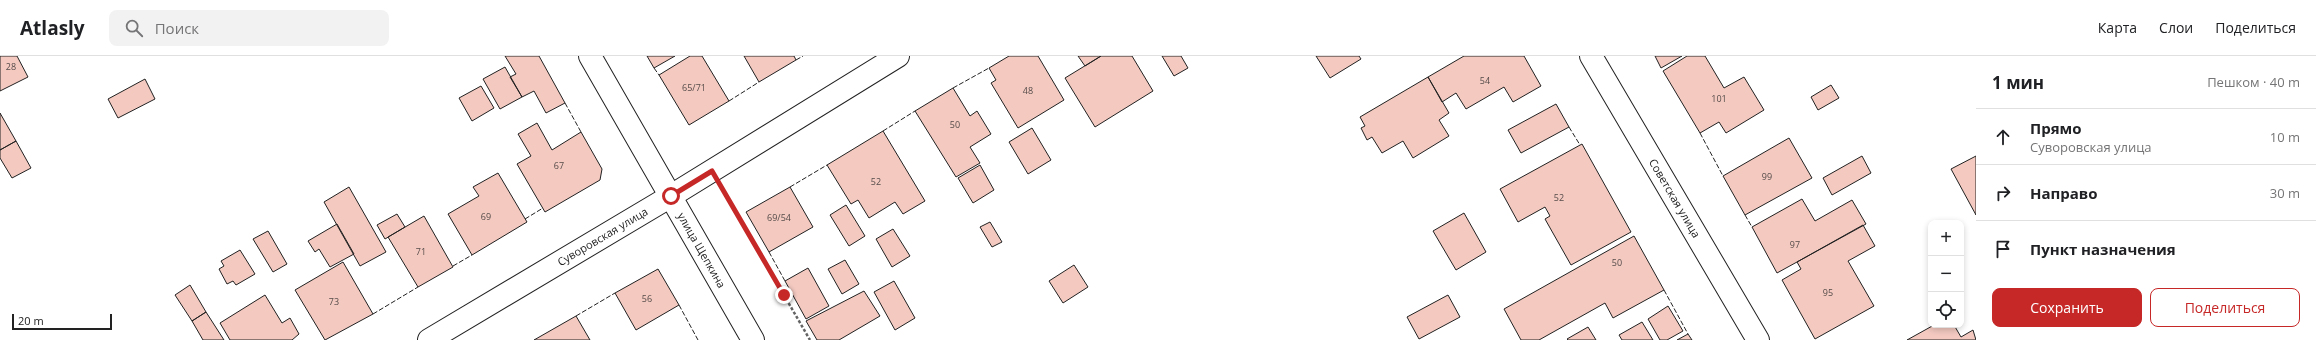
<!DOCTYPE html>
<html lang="ru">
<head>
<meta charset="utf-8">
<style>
	body { margin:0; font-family:"Open Sans",sans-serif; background:#f2f2f2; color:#202124 }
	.controls { position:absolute; right:12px; bottom:12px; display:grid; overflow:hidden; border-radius:8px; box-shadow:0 2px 6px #0003 }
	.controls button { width:36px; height:36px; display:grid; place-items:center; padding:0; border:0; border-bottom:1px solid #e0e0e0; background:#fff; color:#202124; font:20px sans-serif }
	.scale { position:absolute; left:12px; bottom:10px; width:100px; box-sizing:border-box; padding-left:4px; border:2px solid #222; border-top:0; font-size:11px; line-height:14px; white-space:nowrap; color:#222; -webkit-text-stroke:3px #fff; paint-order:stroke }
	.stop { position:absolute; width:12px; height:12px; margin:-9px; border:3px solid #c62828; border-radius:50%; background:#fff }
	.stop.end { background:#c62828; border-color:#fff; box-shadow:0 1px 4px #0008 }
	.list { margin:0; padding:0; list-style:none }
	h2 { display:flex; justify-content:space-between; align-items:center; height:52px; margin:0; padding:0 16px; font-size:17px }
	h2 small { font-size:13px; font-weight:400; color:#757577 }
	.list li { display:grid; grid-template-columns:26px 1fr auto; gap:12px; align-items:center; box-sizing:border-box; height:56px; padding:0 16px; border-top:1px solid #e0e0e0 }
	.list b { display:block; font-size:15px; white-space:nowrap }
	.list p { margin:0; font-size:13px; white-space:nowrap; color:#757577 }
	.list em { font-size:13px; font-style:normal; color:#757577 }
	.actions { display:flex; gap:8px; padding:12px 16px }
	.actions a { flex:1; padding:9px 0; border:1px solid #c62828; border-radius:8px; text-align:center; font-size:14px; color:#c62828 }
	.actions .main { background:#c62828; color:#fff }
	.icon { flex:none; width:22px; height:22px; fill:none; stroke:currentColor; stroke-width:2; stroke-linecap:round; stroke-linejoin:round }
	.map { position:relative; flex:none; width:1976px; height:284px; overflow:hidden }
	header { display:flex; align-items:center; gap:24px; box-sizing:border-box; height:56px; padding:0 20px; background:#fff; border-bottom:1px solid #e0e0e0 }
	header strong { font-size:19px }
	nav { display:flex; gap:22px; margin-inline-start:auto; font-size:14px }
	.search { width:280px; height:36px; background:#f2f2f2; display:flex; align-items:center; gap:10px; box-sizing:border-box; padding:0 14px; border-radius:8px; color:#757577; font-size:15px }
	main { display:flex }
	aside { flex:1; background:#fff }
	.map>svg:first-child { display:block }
	.building { fill:#f3c9c0; stroke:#222 }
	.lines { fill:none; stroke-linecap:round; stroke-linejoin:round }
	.minor-casing { stroke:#222; stroke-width:24 }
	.path { stroke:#646464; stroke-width:2.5; stroke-dasharray:3 2; stroke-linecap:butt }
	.minor { stroke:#fff; stroke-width:22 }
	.fence { stroke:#222; stroke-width:1; stroke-dasharray:5 2; stroke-linecap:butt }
	.route { stroke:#c62828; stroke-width:5 }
	.labels { text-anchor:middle; stroke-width:3; stroke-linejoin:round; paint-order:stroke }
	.number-label { font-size:9px; fill:#564c4a }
	.street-label { font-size:11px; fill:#222; stroke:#fff }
</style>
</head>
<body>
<header>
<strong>Atlasly</strong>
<div class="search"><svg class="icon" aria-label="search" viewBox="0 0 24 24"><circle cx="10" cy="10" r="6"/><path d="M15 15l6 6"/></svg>Поиск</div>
<nav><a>Карта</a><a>Слои</a><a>Поделиться</a></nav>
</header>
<main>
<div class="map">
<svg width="1976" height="284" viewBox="0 0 1976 284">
	<rect width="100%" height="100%" fill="#fff"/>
	<path class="building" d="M 0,0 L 17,0 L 28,21 L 0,35 Z
		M 505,0 L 539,0 L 565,47 L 546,57 L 534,35 L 522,41 L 510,21 L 516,18 Z
		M 647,0 L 675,0 L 654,12 Z
		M 690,0 L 702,0 L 729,45 L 689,69 L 659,19 Z
		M 744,0 L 794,0 L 796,4 L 759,26 Z
		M 1009,0 L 1038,0 L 1064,44 L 1018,72 L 991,27 L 996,24 L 989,12 Z
		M 1078,0 L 1101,0 L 1085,10 Z
		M 1101,0 L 1132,0 L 1153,35 L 1095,71 L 1065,22 Z
		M 1162,0 L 1181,0 L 1188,12 L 1174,20 Z
		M 1316,0 L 1359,0 L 1361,3 L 1330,22 Z
		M 1464,0 L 1524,0 L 1541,30 L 1513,46 L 1504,31 L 1466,53 L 1456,37 L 1442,46 L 1428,21 Z
		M 1655,0 L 1682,0 L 1661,12 Z
		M 1687,0 L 1705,0 L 1724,32 L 1744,21 L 1764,54 L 1726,77 L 1719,66 L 1700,77 L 1663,15 Z
		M 505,11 L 522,41 L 500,53 L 483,23 Z
		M 1428,21 L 1449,57 L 1439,64 L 1449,80 L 1413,102 L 1403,85 L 1382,97 L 1372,81 L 1367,84 L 1361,72 L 1365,70 L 1360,61 Z
		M 145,23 L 155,43 L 118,62 L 108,43 Z
		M 1831,29 L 1839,42 L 1818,54 L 1811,41 Z
		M 481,30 L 494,52 L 472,65 L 459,42 Z
		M 953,32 L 970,60 L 977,55 L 991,78 L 970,91 L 980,107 L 956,121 L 915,55 Z
		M 1556,48 L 1569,71 L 1521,97 L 1508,74 Z
		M 0,57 L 16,85 L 0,94 Z
		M 537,67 L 552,94 L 581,76 L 602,113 L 600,124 L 545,156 L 517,108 L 531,100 L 518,78 Z
		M 1032,72 L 1051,104 L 1028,118 L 1009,86 Z
		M 883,75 L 925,145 L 903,158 L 895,146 L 869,162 L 858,144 L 851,148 L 827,109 Z
		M 1789,82 L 1812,122 L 1745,159 L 1723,120 Z
		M 16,85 L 31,112 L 12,122 L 0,102 L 0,94 Z
		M 1582,88 L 1631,176 L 1571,209 L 1545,163 L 1550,160 L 1545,151 L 1518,166 L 1500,133 Z
		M 1862,100 L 1871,117 L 1832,139 L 1823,122 Z
		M 1976,100 L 1976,159 L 1951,113 Z
		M 980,109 L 994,134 L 973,147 L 958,122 Z
		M 498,117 L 527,166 L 472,199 L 448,158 L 479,140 L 473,131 Z
		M 349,131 L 386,196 L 360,210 L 324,146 Z
		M 790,131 L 813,171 L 769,196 L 746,156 Z
		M 1802,143 L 1815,165 L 1852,144 L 1866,168 L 1777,217 L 1752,171 Z
		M 846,149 L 865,180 L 849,190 L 830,159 Z
		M 1464,157 L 1486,196 L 1456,214 L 1433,175 Z
		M 397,158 L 405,171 L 385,183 L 377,169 Z
		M 424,160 L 453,211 L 418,231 L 388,181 Z
		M 990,166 L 1002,186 L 992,191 L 980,171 Z
		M 337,168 L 354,198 L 330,211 L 319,193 L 315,196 L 308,185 Z
		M 1863,169 L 1875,190 L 1848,205 L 1874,250 L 1815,283 L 1782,224 L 1801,213 L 1797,206 Z
		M 893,173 L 910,200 L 892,211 L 876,183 Z
		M 268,175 L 287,208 L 273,216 L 253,183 Z
		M 1634,180 L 1664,234 L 1613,262 L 1605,247 L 1539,284 L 1521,284 L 1504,253 Z
		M 240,194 L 255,218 L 236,229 L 233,225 L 227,228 L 219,213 L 224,210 L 221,205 Z
		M 845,204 L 859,228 L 842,238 L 828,213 Z
		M 343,206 L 373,258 L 325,284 L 295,234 Z
		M 1074,209 L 1088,231 L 1063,247 L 1049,225 Z
		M 808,212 L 829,250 L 806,263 L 785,225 Z
		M 658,213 L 679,249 L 636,274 L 615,237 Z
		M 894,225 L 915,262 L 895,274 L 874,236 Z
		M 190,229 L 206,256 L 192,265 L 175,239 Z
		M 864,235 L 880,260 L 839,284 L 817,284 L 806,265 Z
		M 265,239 L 282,267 L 290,262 L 299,278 L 292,284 L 230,284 L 220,267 Z
		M 1448,239 L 1460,261 L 1419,283 L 1407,261 Z
		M 1668,250 L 1683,275 L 1667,284 L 1660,284 L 1648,263 Z
		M 206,256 L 224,284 L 203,284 L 192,265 Z
		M 576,260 L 590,284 L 534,284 Z
		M 1642,266 L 1653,284 L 1622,284 L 1619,279 Z
		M 1934,269 L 1954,269 L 1961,281 L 1973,274 L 1976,284 L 1907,284 Z
		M 1588,271 L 1596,284 L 1568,284 L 1567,283 Z
		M 1688,278 L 1692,284 L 1677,284 Z"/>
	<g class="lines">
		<g class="minor-casing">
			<g id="minor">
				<path id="s1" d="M 590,0 L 753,284"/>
				<path id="s2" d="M 1591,0 L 1758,284"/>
				<path id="s3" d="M 429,284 L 671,140 L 898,0"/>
			</g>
		</g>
		<path class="path" d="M 726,139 L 810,284"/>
		<use href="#minor" class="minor"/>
		<path class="fence" d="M 796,4 L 803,0
			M 654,12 L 659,19
			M 953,32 L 989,12
			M 729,45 L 759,26
			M 565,47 L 581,76
			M 1569,71 L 1580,89
			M 883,75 L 915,55
			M 1700,77 L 1723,120
			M 790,131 L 827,109
			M 1745,159 L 1752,171
			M 525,163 L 543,152
			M 769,196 L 785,225
			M 453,210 L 472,199
			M 1664,234 L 1688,278
			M 679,249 L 698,284
			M 373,258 L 418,231
			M 576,260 L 615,237"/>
	</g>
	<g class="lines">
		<path class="route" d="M 671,140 L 712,115 L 784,239"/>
	</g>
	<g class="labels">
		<g class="number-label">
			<text x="11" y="14">28</text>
			<text x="1485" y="28">54</text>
			<text x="694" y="35">65/71</text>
			<text x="1028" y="38">48</text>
			<text x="1719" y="46">101</text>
			<text x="955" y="72">50</text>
			<text x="559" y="113">67</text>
			<text x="1767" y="124">99</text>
			<text x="876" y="129">52</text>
			<text x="1559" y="145">52</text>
			<text x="486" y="164">69</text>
			<text x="779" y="165">69/54</text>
			<text x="1795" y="192">97</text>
			<text x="421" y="199">71</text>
			<text x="1617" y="210">50</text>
			<text x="1828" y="240">95</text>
			<text x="647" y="246">56</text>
			<text x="334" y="249">73</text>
		</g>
		<g class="street-label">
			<text dy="4" stroke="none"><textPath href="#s2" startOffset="165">Советская улица</textPath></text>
			<text dy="4" stroke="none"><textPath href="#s3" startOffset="202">Суворовская улица</textPath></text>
			<text dy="4" stroke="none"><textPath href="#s1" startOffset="224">улица Щепкина</textPath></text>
		</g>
	</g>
</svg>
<div class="controls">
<button>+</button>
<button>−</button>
<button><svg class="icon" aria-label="locate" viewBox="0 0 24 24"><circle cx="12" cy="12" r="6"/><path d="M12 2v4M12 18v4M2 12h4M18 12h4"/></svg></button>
</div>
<div class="scale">20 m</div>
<div class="stop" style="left:671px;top:140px"></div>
<div class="stop end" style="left:784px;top:239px"></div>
</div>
<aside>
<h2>1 мин<small>Пешком · 40 m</small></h2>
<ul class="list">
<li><svg class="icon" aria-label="ahead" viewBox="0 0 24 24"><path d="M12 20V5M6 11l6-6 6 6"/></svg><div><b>Прямо</b><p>Суворовская улица</p></div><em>10 m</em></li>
<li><svg class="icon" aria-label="right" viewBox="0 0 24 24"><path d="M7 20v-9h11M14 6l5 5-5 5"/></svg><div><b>Направо</b></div><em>30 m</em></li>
<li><svg class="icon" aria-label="arrive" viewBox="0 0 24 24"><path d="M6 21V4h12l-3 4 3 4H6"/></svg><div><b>Пункт назначения</b></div></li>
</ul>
<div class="actions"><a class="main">Сохранить</a><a>Поделиться</a></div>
</aside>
</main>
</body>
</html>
